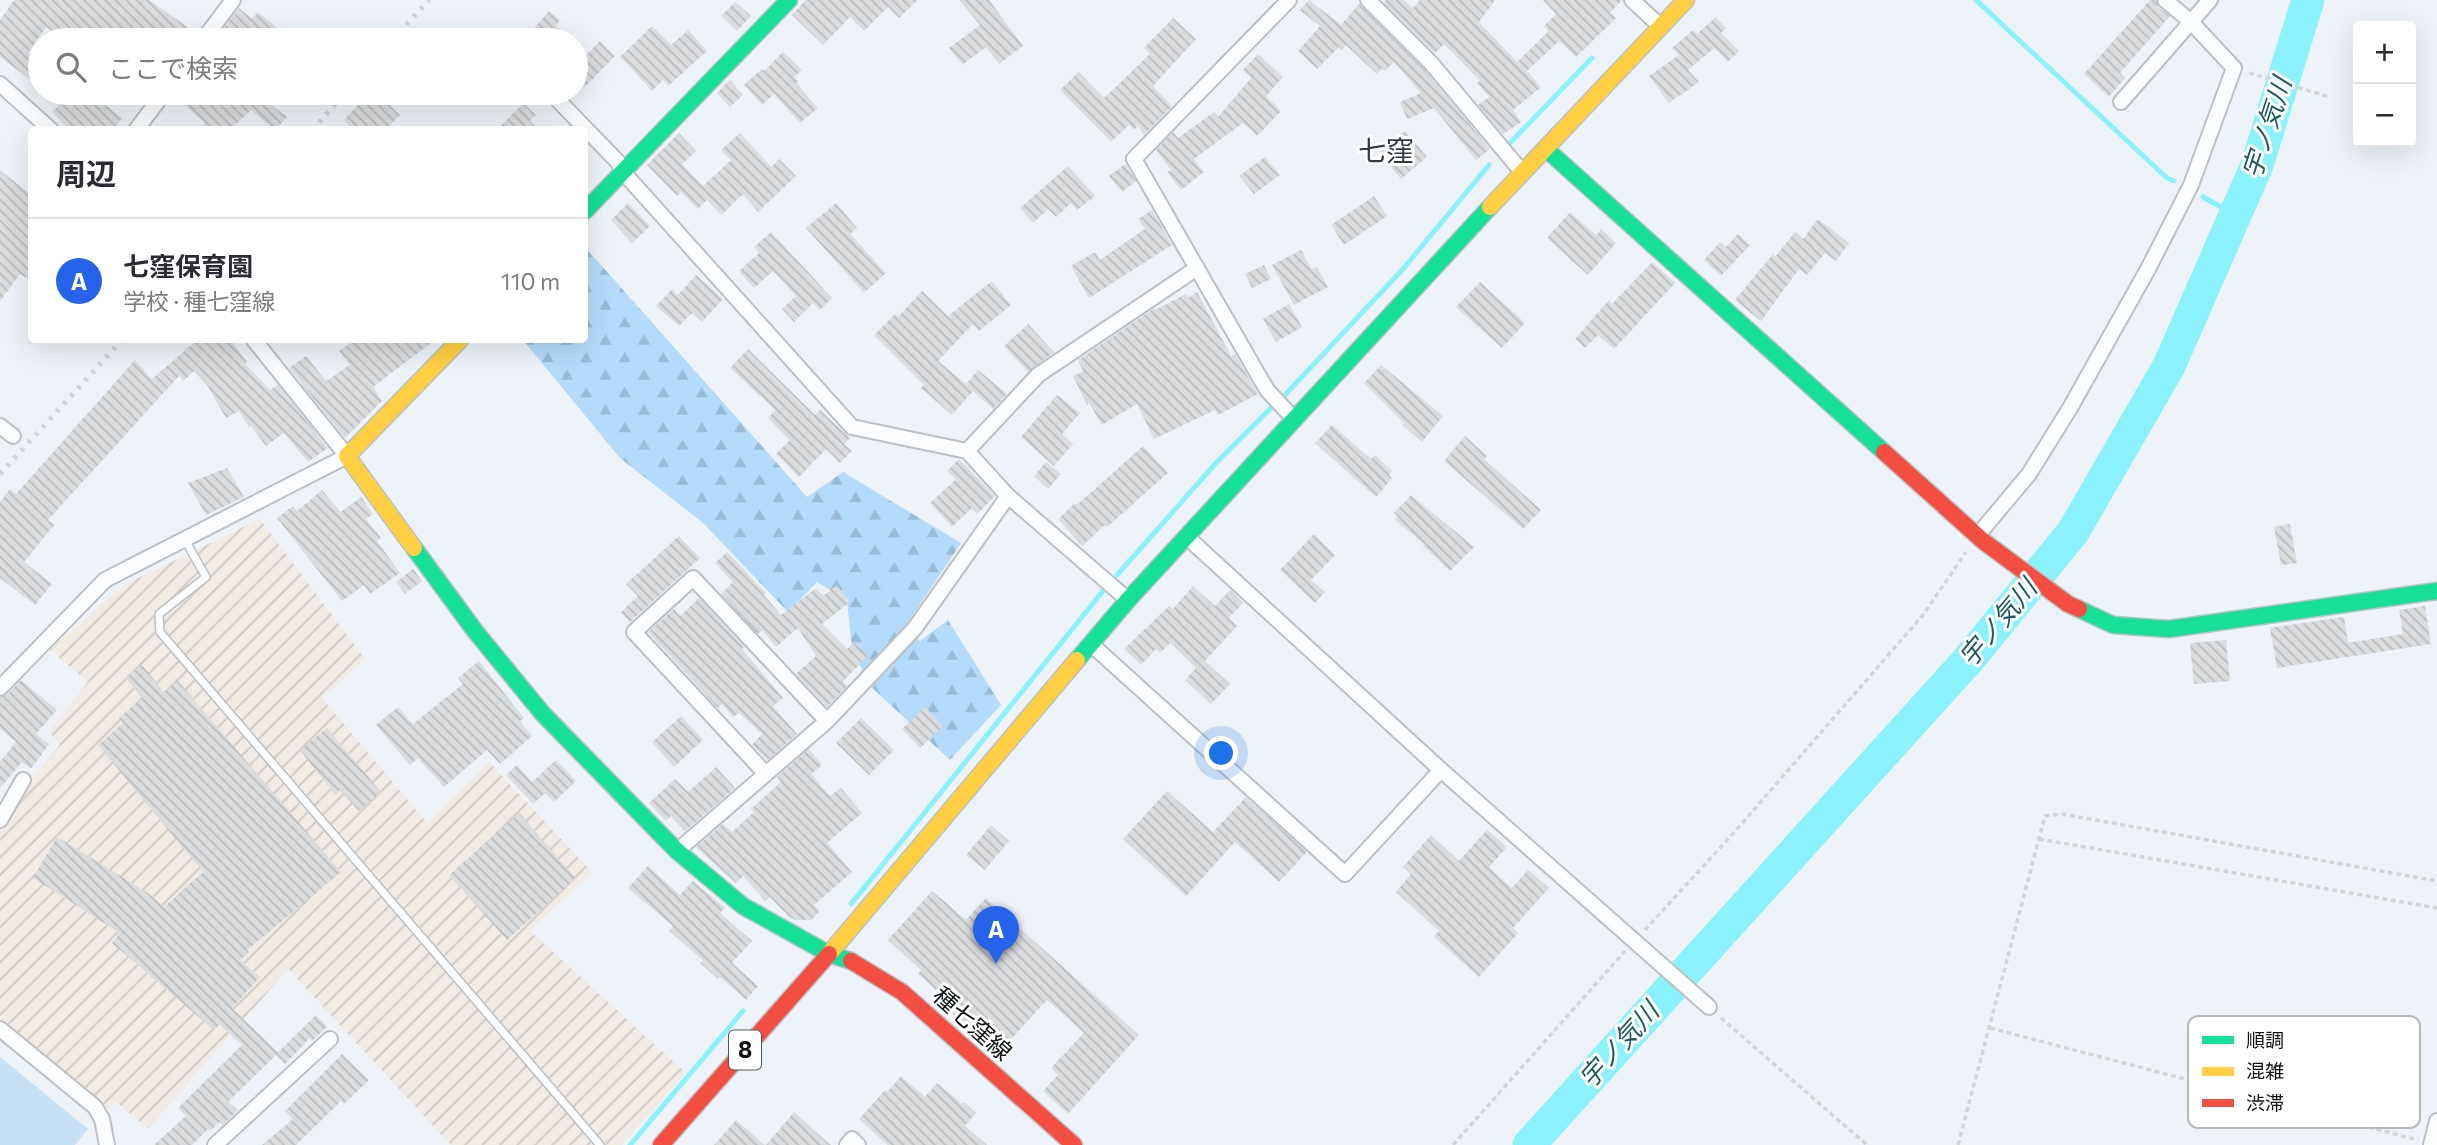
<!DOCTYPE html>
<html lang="ja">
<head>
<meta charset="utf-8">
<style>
  body { margin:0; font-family:Commissioner,"Noto Sans JP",sans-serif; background:#f2f2f3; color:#2b2b33 }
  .controls { position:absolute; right:21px; top:21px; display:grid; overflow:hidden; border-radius:7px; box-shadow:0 7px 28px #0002 }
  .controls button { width:63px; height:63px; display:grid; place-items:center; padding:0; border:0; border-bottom:2px solid #e1e1e2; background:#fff; color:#2b2b33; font:35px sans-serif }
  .you { position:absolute; left:1222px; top:754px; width:24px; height:24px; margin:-18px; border:5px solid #fff; border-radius:50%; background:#1a73e8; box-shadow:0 0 0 10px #1a73e833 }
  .badge { display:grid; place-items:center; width:46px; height:46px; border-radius:50%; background:#2563eb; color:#fff; font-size:23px; font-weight:700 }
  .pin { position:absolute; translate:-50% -58px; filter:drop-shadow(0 2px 4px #0008) }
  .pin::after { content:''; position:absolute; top:37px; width:24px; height:21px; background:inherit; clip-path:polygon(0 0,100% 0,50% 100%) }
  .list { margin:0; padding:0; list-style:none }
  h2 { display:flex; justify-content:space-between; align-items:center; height:91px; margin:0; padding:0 28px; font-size:30px }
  h2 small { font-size:23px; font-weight:400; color:#7c7c81 }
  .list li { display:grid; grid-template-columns:46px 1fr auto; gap:21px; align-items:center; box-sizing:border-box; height:126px; padding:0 28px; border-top:2px solid #e1e1e2 }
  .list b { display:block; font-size:26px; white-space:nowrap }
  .list p { margin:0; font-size:23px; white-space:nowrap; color:#7c7c81 }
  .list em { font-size:23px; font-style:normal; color:#7c7c81 }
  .icon { flex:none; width:38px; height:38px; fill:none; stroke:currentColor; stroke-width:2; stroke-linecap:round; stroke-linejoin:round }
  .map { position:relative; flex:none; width:2437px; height:1145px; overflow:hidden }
  .search { position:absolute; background:#fff; box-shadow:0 7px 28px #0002; left:28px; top:28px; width:560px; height:77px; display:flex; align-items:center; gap:18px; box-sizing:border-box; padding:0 24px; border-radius:38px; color:#7c7c81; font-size:26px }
  .panel { position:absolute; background:#fff; box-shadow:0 7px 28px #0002; left:28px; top:126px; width:560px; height:217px; border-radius:7px }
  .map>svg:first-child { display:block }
  .industrial { fill:url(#industrial-furrows) }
  .forest { fill:url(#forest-firs) }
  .pitch { fill:#c7e2f7 }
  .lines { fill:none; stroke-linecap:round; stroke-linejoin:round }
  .stream { stroke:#8bf2fb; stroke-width:5 }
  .river { stroke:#8bf2fb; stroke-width:33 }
  .building { fill:url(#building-back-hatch) }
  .lane-casing { stroke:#bcc0c4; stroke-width:10 }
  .street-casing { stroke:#bcc0c4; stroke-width:18 }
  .fast-casing { stroke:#bcc0c4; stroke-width:19 }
  .slow-casing { stroke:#bcc0c4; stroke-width:19 }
  .jam-casing { stroke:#bcc0c4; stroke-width:19 }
  .path { stroke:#d4d4d6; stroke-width:3.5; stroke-dasharray:5 3.5; stroke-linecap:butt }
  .lane { stroke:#fcfdfe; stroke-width:7 }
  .street { stroke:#fcfdfe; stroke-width:14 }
  .fast { stroke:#16e098; stroke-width:16 }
  .slow { stroke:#ffcf43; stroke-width:16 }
  .jam { stroke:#f24e42; stroke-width:16 }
  .rail { stroke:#d0d2d3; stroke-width:5; stroke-dasharray:3.5 7; stroke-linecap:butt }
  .labels { text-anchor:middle; stroke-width:6; stroke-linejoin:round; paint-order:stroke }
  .shield { fill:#fff; stroke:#56585a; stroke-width:2 }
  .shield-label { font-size:23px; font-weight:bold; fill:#0d1114 }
  .street-label { font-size:24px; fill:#0d1114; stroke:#fff }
  .water-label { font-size:26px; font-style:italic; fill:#1c595d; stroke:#fff }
  .quarter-label { font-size:28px; fill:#323a41; stroke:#fff }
  .key { fill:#fff; stroke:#b6b8b8; stroke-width:2 }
  .key-label { font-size:19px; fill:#0d1114 }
</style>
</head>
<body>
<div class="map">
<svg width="2437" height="1145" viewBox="0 0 2437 1145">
  <defs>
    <pattern id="industrial-furrows" width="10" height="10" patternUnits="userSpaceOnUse" patternTransform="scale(1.75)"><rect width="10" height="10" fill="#f2ebe4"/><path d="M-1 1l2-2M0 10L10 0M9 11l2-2" fill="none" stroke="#cec8c3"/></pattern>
    <pattern id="forest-firs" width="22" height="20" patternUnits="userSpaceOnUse" patternTransform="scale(1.75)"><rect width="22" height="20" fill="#b5dbfa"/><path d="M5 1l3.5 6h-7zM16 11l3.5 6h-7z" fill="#9abbd5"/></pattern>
    <pattern id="building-back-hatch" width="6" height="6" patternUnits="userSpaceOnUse" patternTransform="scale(1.75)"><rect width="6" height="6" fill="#dadcde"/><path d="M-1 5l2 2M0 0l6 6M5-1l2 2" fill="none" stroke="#babcbe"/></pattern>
  </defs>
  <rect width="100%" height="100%" fill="#edf3f8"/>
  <!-- industrial -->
  <path class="industrial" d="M260 519 365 659 322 698 427 823 489 762 592 872 530 931 686 1073 621 1145H451L288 969 148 1129 115 1101 109 1109 0 1020V827L33 777 60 745 49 731 88 682 50 650 122 586Z"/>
  <!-- forest -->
  <path class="forest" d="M585 247 807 497 843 472 961 543 905 627 920 641 948 620 1001 705 950 760 869 685 852 647 847 601 817 582 788 612 703 523 620 458 523 340H584Z"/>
  <!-- pitch -->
  <path class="pitch" d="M0 1057 88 1129 75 1145H0Z"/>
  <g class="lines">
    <!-- stream -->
    <path class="stream" d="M1976 0 2167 178 2174 181
      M1510 143 1592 58
      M2203 197 2235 215
      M1283 397 1403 269 1489 165
      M1117 575 1216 463 1273 406
      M851 904 1103 591
      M630 1145 743 1011"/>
    <!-- river -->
    <path class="river" d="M1529 1145 1969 659 2073 532 2169 366 2257 165 2308 0"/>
  </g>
  <!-- building -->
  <path class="building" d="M14 0H149L196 33 194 40H65L46 27 28 53 40 62V87L0 57V20Z
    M806 0H918L899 18 888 7 864 31 850 17 823 45 792 15Z
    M959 0H989L1023 46 999 64 986 47 962 65 949 48 980 25Z
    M1309 0 1341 25 1359 4 1424 69 1490 149 1476 160 1434 108 1407 119 1400 102 1421 93 1394 62 1385 71 1382 68 1377 74 1346 45 1342 50 1339 47 1317 69 1298 51 1320 26 1300 10Z
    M1386 0H1403L1413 8 1420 0H1495L1479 22 1517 62 1549 31 1544 26 1556 14 1543 0H1622L1610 13 1616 18 1576 57 1559 41 1527 71 1541 87 1513 110 1521 122 1503 134 1478 105 1489 97 1477 83 1480 81 1444 44 1435 53 1384 3Z
    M2150 0H2156L2158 7 2170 16 2120 73 2125 78 2109 97 2084 74Z
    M735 2 751 16 737 31 721 16Z
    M239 8 252 19 258 12 292 40H251L241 32 235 40H215Z
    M549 11 560 20 556 26 573 40H524Z
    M1716 17 1726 28 1721 33 1739 51 1728 62 1714 48 1688 70 1699 82 1669 103 1649 76 1679 55 1672 48 1693 30 1697 34Z
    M1173 18 1196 39 1153 86 1172 106 1144 135 1138 126 1134 130 1129 125 1111 142 1060 90 1079 72 1104 98 1150 54 1144 48Z
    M652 26 671 45 688 30 707 51 668 86 663 80 652 91 620 57Z
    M600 41 615 56 584 88V57Z
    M783 52 802 70 794 77 798 81 796 83 818 108 800 123 774 94 762 105 744 85 762 69 764 71Z
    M1258 54 1283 77 1266 96 1281 111 1257 136 1243 123 1194 159 1204 172 1181 190 1167 172 1171 170 1156 150 1173 132 1178 138 1214 112 1218 117 1251 78 1243 70Z
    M730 80 743 95 730 107 717 93Z
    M48 93H90L122 118 113 130H70L52 112 61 103Z
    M175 93H256L287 117 275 130 251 110 230 130H198L205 123 183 104 185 102Z
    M369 93H377L400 115 385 130H353L344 120Z
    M523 103 536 115 530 121 539 130H497Z
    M1405 131 1427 157 1401 179 1379 153Z
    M679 133 696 151 682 164 703 186 731 160 721 150 740 133 771 167 779 159 796 176 758 212 743 194 721 215 707 200 698 209 681 192 677 196 647 165Z
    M1265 157 1280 175 1254 194 1239 176Z
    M1125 164 1136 181 1122 192 1109 176Z
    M1068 166 1095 196 1077 210 1071 203 1056 217 1048 209 1033 223 1020 208Z
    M0 170 32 196V281L20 274 0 301Z
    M1374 196 1387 216 1344 245 1331 225Z
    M628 203 650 226 632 243 611 220Z
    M836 203 857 228 850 234 886 273 864 293 806 228Z
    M1152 210 1172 245 1089 298 1071 266 1095 252 1100 260 1145 229 1138 219Z
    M1570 212 1596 235 1601 229 1616 243 1588 275 1547 238Z
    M1818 219 1849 243 1836 261 1825 253 1807 275 1799 269 1761 321 1735 300 1773 254 1775 257 1795 232 1803 239Z
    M771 232 832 298 820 310 813 303 794 322 782 309 796 296 773 271 754 288 739 271 759 253 754 247Z
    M1738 234 1750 245 1721 276 1704 260 1720 242 1726 247Z
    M1301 250 1312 269 1317 267 1328 287 1294 305 1272 265Z
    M1652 262 1675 283 1614 349 1598 335 1585 348 1575 339 1609 300 1612 304Z
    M1264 265 1271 279 1252 288 1245 274Z
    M696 275 723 299 702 322 692 313 679 326 656 306 672 289 678 295Z
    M992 281 1011 305 979 331 973 324 938 361 966 384 978 370 1007 394 993 409 973 391 952 415 921 388 924 385 874 335 895 314 898 317 922 291 948 316Z
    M1480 282 1525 323 1502 348 1456 307Z
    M1197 292 1231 356 1235 354 1258 394 1218 415 1215 410 1154 439 1137 404 1102 425 1089 403 1087 405 1073 376 1083 371 1078 360 1155 308V310L1186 294 1188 298Z
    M1289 304 1302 327 1276 342 1263 319Z
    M1028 324 1054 352 1028 372 1004 346Z
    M197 340H231L247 362 245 364 270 390 278 385 328 448 308 462 284 433 266 446 251 426 249 427 239 411 226 418 207 385 194 371 183 381 179 376 48 520 54 525 24 562 52 584 35 605 0 578V502L10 489 16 494 135 360 152 379Z
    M355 340H435L373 387 382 401 345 438 289 368 306 356 326 381 350 365 339 351Z
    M748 349 815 415 820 410 850 438 844 444 852 451 840 463 826 449 799 477 776 454 790 440 768 418 775 410 730 368Z
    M1381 365 1443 416 1422 442 1402 425 1404 423 1364 383Z
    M1057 395 1080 413 1062 434 1073 444 1054 466 1021 437Z
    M1332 425 1371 459 1375 455 1392 471 1389 475 1392 478 1376 497 1315 443Z
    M1465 436 1487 456 1484 459 1541 510 1523 529 1444 461Z
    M1143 446 1168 473 1107 527 1105 525 1082 546 1058 519 1074 504H1078Z
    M959 459 995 496 977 514 972 508 952 527 930 503 956 479 947 471Z
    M1046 462 1061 474 1048 489 1034 476Z
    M227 468 244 497 206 515 188 483Z
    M322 490 341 512 361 497 373 514 366 519 381 538 377 541 400 573 370 594 364 585 342 601 277 518 293 506 297 511Z
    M1411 495 1474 547 1450 571 1423 546 1424 544 1395 520 1398 517 1394 513Z
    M2290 524 2297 563 2281 565 2274 527Z
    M1314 534 1335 555 1311 580 1325 592 1315 603 1280 570Z
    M679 536 700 558 630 622 621 612 638 596 626 584Z
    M727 552 766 593 764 595 781 615 816 588 823 596 837 585 850 602 822 624 847 649 854 642 868 656 843 681 847 686 827 707 796 674 816 656 798 628 776 647 762 630 758 634 721 594 733 582 715 563Z
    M413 569 422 581 405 594 396 582Z
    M1193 586 1215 606 1230 590 1243 603 1229 618 1237 626 1205 661 1230 684 1211 704 1185 680 1196 668 1170 643 1160 653 1156 649 1141 665 1124 649 1169 606 1173 609Z
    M699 598 744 647 742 649 783 698 773 706 797 734 768 760 752 745 762 734 739 713 733 717 722 704 718 708 648 632 674 609 680 616Z
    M2425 606 2431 644 2277 668 2270 628 2344 617 2348 643 2403 634 2399 610Z
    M2226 640 2230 681 2194 684 2190 643Z
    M479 661 524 718 520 721 532 736 500 764 487 750 444 787 418 758 410 765 376 725 398 707 413 724 463 684 458 678Z
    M142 665 164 692 178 681 341 872 247 950 249 952 240 960 260 977 232 1008 278 1052 316 1015 327 1027 312 1041 310 1038 285 1064 276 1055 228 1102 238 1110 223 1125 220 1122 210 1131 208 1129 192 1145H154L186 1116 178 1108 242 1045 219 1024 214 1030 112 943 120 933 33 878 57 837 148 893 164 907 203 872 98 745 123 723 119 718 142 698 126 678Z
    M21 680 57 710 36 734 49 744 31 769 22 762 0 788V762L16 742 0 729V697L7 695Z
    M925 707 943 726 920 748 902 729Z
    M681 716 703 740 674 767 652 742Z
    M861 718 894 750 869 775 836 743Z
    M327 728 381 792 359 811 340 790 335 795 300 750Z
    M809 749 822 765 811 774 830 796 841 788 862 813 827 843 852 872 814 905 820 911 811 920H795L788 916 770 897 765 901 743 876 736 883 696 847 723 824 732 832 754 812 751 809 781 782 777 777Z
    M556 760 576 781 554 802 545 793 533 804 506 775 517 765 532 782Z
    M716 767 735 788 685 831 671 816 666 821 649 803 675 779 688 792Z
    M1167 791 1213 832 1246 797 1307 852 1279 882 1235 842 1186 896 1123 839Z
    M519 813 576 878 507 940 449 875Z
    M991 825 1009 841 985 870 966 855Z
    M1487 830 1507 847 1489 867 1512 888 1528 870 1549 888 1513 928 1518 933 1479 977 1434 937 1439 931 1396 892 1411 874 1403 867 1431 835 1459 861Z
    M648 866 680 895 693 881 725 908 720 913 752 941 732 963 758 986 746 1000 720 977 718 979 700 963 703 960 669 931 673 926 628 888Z
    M932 891 966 920 986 898 1139 1035 1068 1114 1043 1091 1058 1075 1051 1068 1084 1033 1047 1000 1003 1048 984 1031 978 1037 952 1014 957 1009 918 974 921 970 888 940Z
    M342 1054 369 1080 344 1104 341 1101 296 1145H262L293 1119 285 1111Z
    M901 1076 925 1097 937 1083 962 1104 964 1102 976 1113 965 1126 987 1145H888L859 1119 885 1090 887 1092Z
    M794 1112 817 1133 831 1145H766Z
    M736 1120 765 1145H714Z"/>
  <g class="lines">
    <defs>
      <path id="lane" d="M185 540 206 577 159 614 160 632 600 1145"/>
      <path id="street" d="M1289 0 1134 159 1267 390 1295 420
        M1368 0 1431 63 1522 172
        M1632 0 1661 27
        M203 40 233 0
        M0 84 51 130
        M551 93 618 162 623 172 852 427 967 451 1008 496 1128 600
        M2121 102 2210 0
        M136 130 164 93
        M0 426 13 436
        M967 451 1038 375 1197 268
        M1977 536 2029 474 2070 408 2148 269 2191 185 2234 68 2191 22 2165 0
        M1187 537 1441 770 1709 1007
        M1091 644 1345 874 1441 770
        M0 688 105 580 347 456 254 340
        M766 774 634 632 693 578 827 721
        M0 820 23 780
        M677 851 827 721 915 628 1008 496
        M0 1029 95 1107 102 1119 107 1145
        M215 1145 330 1039
        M847 1145 852 1139 858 1145
        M2431 1145 2437 1121"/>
      <path id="fast" d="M1546 149 1884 452
        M584 212 789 0
        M414 548 475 631 543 714 677 851 743 906 829 954 851 961
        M2079 609 2113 625 2169 629 2437 591
        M1077 660 1128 600 1490 207"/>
      <path id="slow" d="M1490 207 1686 0
        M414 548 347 456 460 340
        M829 954 1077 660"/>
      <path id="jam" d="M1884 452 1983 541 2068 604 2079 609
        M851 961 902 992 1074 1145
        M661 1145 829 954"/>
    </defs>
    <!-- lane casing -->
    <use href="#lane" class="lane-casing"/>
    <!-- street casing -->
    <use href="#street" class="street-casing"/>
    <!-- fast casing -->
    <use href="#fast" class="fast-casing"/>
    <!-- slow casing -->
    <use href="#slow" class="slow-casing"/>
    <!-- jam casing -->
    <use href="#jam" class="jam-casing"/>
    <!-- path -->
    <path class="path" d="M2249 73 2330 97
      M2039 839 2437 908
      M1645 930 1738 828 1923 615 1966 552
      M1721 1018 1867 1145
      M1990 1028 2418 1140
      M1453 1145 1625 951
      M1958 1145 2045 816 2062 814 2437 881"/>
    <!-- lane -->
    <use href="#lane" class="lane"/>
    <!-- street -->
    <use href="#street" class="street"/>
    <!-- fast -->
    <use href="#fast" class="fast"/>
    <!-- slow -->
    <use href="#slow" class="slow"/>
    <!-- jam -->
    <use href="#jam" class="jam"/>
    <!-- rail -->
    <path class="rail" d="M392 40 429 0
      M312 130 345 93
      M0 474 122 340"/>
  </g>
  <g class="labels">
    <!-- shield labels -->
    <rect class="shield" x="729" y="1030.5" width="32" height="39" rx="5"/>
    <g class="shield-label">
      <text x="745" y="1058">8</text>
    </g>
    <!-- street labels -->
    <g class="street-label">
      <text transform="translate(972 1024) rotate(42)" y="8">種七窪線</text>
    </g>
    <!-- water labels -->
    <g class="water-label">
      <text transform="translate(2267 128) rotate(-72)" y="9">宇ノ気川</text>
      <text transform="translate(1998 623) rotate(-50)" y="9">宇ノ気川</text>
      <text transform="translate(1619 1045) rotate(-48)" y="9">宇ノ気川</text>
    </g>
    <!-- quarter labels -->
    <g class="quarter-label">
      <text x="1386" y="161">七窪</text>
    </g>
  </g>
  <!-- legend -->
  <rect x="2188" y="1016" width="232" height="112" rx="10" class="key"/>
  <rect x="2202" y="1036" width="32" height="8" fill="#16e098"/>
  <rect x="2202" y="1067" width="32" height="9" fill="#ffcf43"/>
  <rect x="2202" y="1099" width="32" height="8" fill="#f24e42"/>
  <g class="key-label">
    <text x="2246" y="1047">順調</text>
    <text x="2246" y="1078">混雑</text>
    <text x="2246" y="1110">渋滞</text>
  </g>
</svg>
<div class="controls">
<button>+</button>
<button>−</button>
</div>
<div class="you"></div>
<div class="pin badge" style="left:996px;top:964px">A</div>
<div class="search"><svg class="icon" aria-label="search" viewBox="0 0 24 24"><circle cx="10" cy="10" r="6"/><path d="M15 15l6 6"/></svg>ここで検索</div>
<section class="panel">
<h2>周辺<small></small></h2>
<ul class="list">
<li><span class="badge">A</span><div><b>七窪保育園</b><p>学校 · 種七窪線</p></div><em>110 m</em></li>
</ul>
</section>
</div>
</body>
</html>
